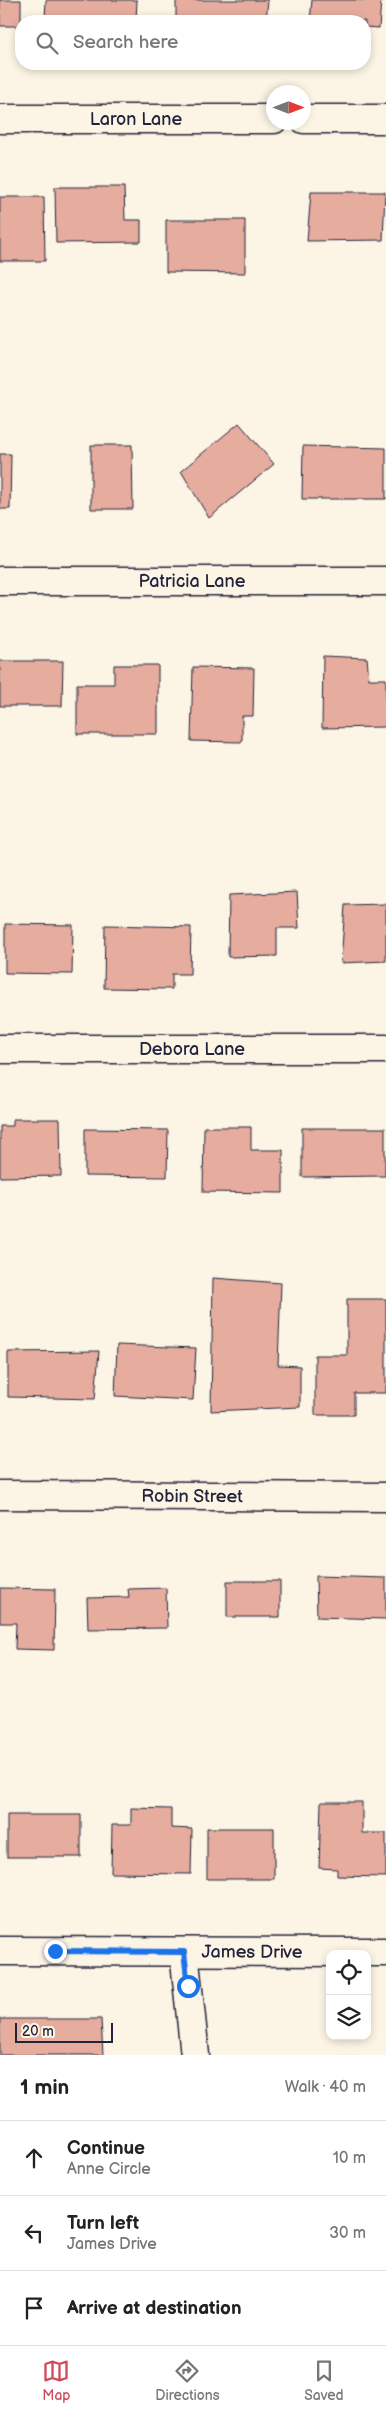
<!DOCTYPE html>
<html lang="en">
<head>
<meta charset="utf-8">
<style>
  body { margin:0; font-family:"Balsamiq Sans",sans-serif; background:#f2f2f2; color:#222 }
  .controls { position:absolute; right:15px; bottom:15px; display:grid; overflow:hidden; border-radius:10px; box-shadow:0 2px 8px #0003 }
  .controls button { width:45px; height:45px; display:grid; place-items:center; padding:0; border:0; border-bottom:1px solid #e0e0e0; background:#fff; color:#222; font:25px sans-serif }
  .compass { position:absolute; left:266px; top:85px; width:45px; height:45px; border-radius:50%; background:#fff; box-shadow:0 2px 8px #0003; rotate:90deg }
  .scale { position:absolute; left:15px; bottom:12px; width:98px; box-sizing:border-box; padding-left:5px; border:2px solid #22223b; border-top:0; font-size:14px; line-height:18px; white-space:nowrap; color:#22223b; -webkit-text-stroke:4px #fcf5e5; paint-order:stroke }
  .stop { position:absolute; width:15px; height:15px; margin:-11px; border:4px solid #1a73e8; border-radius:50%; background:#fff }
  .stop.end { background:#1a73e8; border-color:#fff; box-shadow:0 1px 5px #0008 }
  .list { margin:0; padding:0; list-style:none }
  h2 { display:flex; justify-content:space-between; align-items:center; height:65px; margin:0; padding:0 20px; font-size:21px }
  h2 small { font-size:16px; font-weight:400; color:#767676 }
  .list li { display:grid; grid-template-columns:32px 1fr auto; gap:15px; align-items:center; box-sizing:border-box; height:75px; padding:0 20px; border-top:1px solid #e0e0e0 }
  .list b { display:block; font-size:19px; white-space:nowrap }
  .list p { margin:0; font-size:16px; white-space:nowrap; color:#767676 }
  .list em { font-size:16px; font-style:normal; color:#767676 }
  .icon { flex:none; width:28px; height:28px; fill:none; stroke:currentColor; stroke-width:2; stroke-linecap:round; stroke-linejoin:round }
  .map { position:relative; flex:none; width:386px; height:2055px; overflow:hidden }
  .search { position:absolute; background:#fff; box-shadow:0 2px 8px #0003; left:15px; right:15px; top:15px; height:55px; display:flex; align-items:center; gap:12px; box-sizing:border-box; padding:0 18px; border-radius:20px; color:#767676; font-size:19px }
  .sheet { height:290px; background:#fff }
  nav { display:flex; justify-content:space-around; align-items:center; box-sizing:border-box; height:70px; border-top:1px solid #e0e0e0; background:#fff; font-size:14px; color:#767676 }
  nav a { display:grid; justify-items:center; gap:2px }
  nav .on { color:#d1495b }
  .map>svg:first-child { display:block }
  .building { fill:#e6ad9f; stroke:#22223b }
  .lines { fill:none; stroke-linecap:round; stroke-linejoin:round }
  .minor-casing { stroke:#22223b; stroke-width:31 }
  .minor { stroke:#fcf5e5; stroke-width:28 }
  .route { stroke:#1a73e8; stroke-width:6 }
  .labels { text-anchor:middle; stroke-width:4.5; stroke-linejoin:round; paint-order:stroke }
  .street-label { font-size:18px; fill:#22223b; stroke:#fcf5e5 }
</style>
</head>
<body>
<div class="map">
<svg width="386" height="2055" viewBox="0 0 386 2055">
  <rect width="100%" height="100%" fill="#fcf5e5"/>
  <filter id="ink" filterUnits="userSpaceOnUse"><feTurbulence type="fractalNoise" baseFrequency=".02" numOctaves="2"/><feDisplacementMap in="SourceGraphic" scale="10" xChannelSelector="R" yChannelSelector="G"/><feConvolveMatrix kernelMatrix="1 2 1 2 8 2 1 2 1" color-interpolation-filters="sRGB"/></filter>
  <g filter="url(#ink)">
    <!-- building -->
    <path class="building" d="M0 0H21V26H0Z
      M46 0H137L136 21H82V19L45 18Z
      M176 0H268L266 21 176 19Z
      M312 0H381L379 28 365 27V21H310Z
      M55 187H124L125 220H141V242L56 243Z
      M311 192H385L383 240 307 241Z
      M0 197H44L45 261H0Z
      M166 220H245V273L166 272Z
      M239 423 274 464 209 518 181 471Z
      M91 445H132L133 509H91Z
      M303 446 386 448V499H302Z
      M0 454H11L10 509H0Z
      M323 656 367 658 369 679H386V727L322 728Z
      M0 661H63L62 706H0Z
      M114 665H158V734H77V684H114Z
      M193 667 254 668 253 716H242V742L191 741Z
      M297 892 299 928H277V956L228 957 229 895Z
      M386 904V961L341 963 345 905Z
      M5 924 73 925 72 974 5 973Z
      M105 925 191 927 190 974H172V989L104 988Z
      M13 1119H60L61 1176 0 1177V1126H13Z
      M204 1127H251V1150H283V1193L203 1192Z
      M302 1128H385V1176L302 1177Z
      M85 1129 168 1130 167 1177 85 1176Z
      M213 1278 281 1283 278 1365 300 1366V1407L211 1411Z
      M347 1299H386V1393H354V1415H315V1355H347Z
      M117 1345 196 1348 193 1400 115 1396Z
      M99 1351 95 1399 8 1397V1352Z
      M316 1576 386 1578V1619L317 1617Z
      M227 1581H280V1617H227Z
      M0 1588 55 1589 54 1650 15 1649 16 1623H0Z
      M166 1588 167 1628 88 1629 87 1598 129 1597 128 1589Z
      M321 1802H362V1833H386V1877L337 1876V1869L319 1868Z
      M131 1808 171 1809V1828L192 1829 191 1874 111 1873 112 1825H131Z
      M7 1815H81V1857H7Z
      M207 1828H274V1879H207Z
      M0 2019H101L103 2055H0Z"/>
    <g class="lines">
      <defs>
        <g id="minor">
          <path id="s1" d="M0 119H274"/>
          <path d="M304 119H386"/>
          <path id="s2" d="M0 581H386"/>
          <path id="s3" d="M0 1049H386"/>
          <path id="s4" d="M0 1495 386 1497"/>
          <path id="s5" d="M0 1951 386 1952"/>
          <path d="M184 1952 195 2055"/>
        </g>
      </defs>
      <!-- minor casing -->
      <use href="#minor" class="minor-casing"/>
      <!-- minor -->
      <use href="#minor" class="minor"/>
    </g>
  </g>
  <g class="lines" filter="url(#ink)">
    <!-- route -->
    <path class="route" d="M55 1951 184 1952 188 1986"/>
  </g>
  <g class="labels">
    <!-- street labels -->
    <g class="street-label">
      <text dy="6" stroke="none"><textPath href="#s1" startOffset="136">Laron Lane</textPath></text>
      <text dy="6" stroke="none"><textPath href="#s2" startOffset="192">Patricia Lane</textPath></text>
      <text dy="6" stroke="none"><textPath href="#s3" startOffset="192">Debora Lane</textPath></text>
      <text dy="6" stroke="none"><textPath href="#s4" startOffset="192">Robin Street</textPath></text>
      <text dy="6" stroke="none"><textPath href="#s5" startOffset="252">James Drive</textPath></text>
    </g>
  </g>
</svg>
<div class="controls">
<button><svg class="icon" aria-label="locate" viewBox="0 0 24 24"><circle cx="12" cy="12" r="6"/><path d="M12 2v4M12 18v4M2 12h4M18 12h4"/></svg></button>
<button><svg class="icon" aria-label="layers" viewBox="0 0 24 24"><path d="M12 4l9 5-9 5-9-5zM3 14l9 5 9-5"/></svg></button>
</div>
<svg class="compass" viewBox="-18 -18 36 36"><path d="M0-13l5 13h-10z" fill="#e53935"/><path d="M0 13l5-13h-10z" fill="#767676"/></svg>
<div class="scale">20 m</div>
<div class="stop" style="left:188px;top:1986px"></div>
<div class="stop end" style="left:55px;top:1951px"></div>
<div class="search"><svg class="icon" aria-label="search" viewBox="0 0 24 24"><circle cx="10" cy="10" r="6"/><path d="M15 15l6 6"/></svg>Search here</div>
</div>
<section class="sheet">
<h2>1 min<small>Walk · 40 m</small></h2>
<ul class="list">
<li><svg class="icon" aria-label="ahead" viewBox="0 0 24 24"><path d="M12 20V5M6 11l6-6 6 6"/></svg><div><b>Continue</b><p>Anne Circle</p></div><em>10 m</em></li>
<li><svg class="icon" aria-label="left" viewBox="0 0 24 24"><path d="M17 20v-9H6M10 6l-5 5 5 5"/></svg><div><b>Turn left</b><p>James Drive</p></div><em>30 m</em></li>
<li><svg class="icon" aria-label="arrive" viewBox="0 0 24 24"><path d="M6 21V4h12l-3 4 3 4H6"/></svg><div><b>Arrive at destination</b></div></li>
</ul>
</section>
<nav>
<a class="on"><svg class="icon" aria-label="map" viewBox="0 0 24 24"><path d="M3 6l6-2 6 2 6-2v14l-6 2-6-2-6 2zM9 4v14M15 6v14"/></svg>Map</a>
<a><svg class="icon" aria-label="directions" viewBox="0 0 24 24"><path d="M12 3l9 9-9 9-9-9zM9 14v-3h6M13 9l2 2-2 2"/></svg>Directions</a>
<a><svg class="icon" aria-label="saved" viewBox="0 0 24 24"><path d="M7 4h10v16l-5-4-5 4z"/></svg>Saved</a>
</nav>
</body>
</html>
